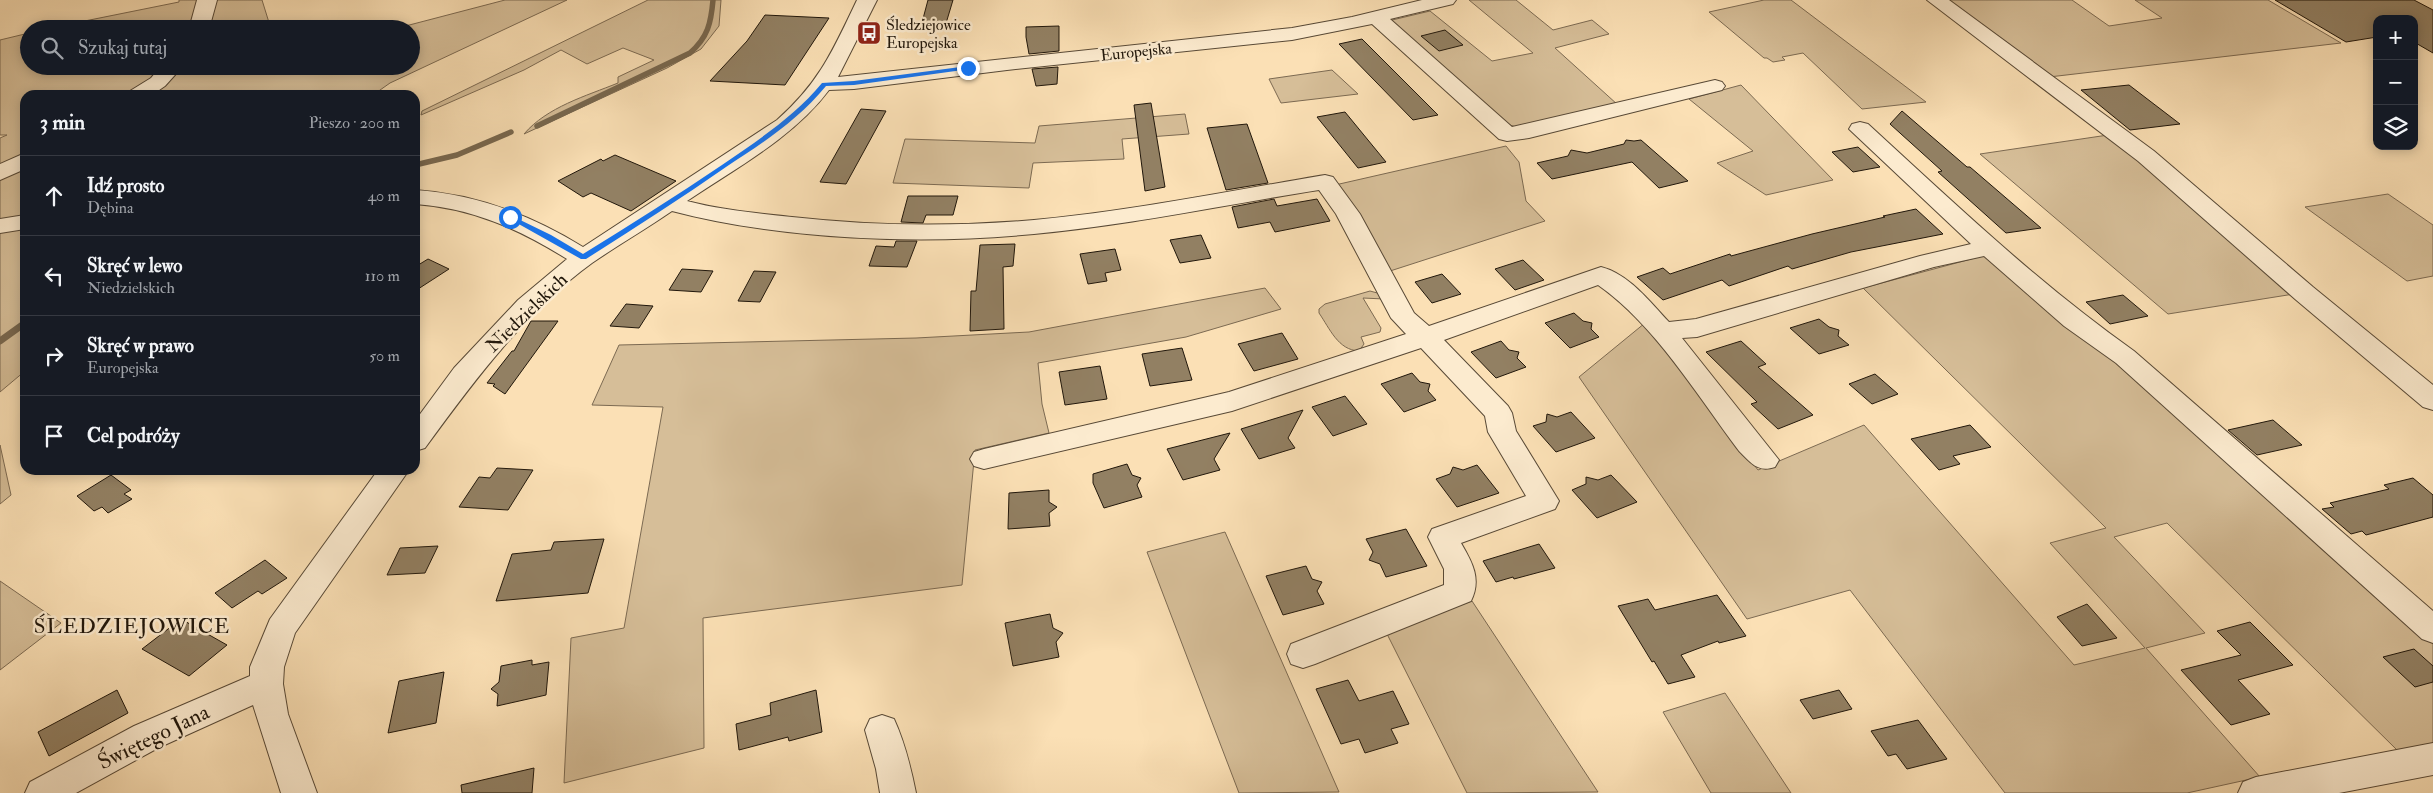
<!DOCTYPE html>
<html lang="pl">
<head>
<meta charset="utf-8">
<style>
  body { margin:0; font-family:"IM FELL Double Pica",serif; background:#242831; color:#f1f3f6 }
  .controls { position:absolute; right:15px; top:15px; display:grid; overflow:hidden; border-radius:10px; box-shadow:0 2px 12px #0003 }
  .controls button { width:45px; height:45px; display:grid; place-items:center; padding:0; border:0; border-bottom:1px solid #363941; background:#171b24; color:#f1f3f6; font:25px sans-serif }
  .stop { position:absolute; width:15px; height:15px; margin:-11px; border:4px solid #1a73e8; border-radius:50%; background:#fff }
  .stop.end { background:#1a73e8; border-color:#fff; box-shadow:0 1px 5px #0008 }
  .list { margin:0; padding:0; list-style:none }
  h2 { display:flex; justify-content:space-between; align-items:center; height:65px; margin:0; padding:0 20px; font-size:21px }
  h2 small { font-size:16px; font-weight:400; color:#9ea1a6 }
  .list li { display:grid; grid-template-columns:32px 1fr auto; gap:15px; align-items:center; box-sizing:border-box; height:80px; padding:0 20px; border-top:1px solid #363941 }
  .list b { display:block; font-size:19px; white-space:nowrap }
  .list p { margin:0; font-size:16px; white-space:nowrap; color:#9ea1a6 }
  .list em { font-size:16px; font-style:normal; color:#9ea1a6 }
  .icon { flex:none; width:28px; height:28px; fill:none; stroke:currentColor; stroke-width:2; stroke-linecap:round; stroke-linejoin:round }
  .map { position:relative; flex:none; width:2433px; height:793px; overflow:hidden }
  .search { position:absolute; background:#171b24; box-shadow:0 2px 12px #0003; left:20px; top:20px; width:400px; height:55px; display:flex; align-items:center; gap:12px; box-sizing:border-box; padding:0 18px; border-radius:28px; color:#9ea1a6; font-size:19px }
  .panel { position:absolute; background:#171b24; box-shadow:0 2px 12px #0003; left:20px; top:90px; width:400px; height:385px; border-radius:15px }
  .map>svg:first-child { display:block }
  .green { fill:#d6be98; stroke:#7c6a52 }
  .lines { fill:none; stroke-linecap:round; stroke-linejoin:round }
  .stream-far1 { stroke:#77674e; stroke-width:5.5 }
  .stream { stroke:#77674e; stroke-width:7 }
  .building { fill:#928063; stroke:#21170b }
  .minor-casing { stroke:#584936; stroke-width:2 }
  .minor { fill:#fcebcf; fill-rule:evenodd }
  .route { fill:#1a73e8 }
  .labels { text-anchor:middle; stroke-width:5; stroke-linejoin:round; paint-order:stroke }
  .far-poi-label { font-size:16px; fill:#21170b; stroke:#fcebcf; text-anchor:start }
  .far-street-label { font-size:16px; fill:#21170b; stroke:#fcebcf }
  .street-label { font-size:19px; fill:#21170b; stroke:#fcebcf }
  .quarter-label { font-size:21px; letter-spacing:1px; fill:#21170b; stroke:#fcebcf }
  .near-street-label { font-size:22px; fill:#21170b; stroke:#fcebcf }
</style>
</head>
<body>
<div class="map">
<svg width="2433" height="793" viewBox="0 0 2433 793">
  <rect width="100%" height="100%" fill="#fbe0b5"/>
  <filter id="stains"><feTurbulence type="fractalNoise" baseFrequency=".004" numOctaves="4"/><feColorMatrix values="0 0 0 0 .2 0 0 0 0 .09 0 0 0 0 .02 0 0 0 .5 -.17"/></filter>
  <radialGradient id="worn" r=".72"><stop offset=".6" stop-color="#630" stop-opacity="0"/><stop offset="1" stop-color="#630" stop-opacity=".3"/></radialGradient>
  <!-- green -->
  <path class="green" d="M179 0H262L271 29H45L179 2Z
    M505 0H567L390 83 373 95H25V371L0 392V138L7 135H0V40L29 33V66H411V29H394Z
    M648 0H721L719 26 701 49 667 68 524 134C547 107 586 96 618 83V77L654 60 623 48 587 64 561 50 524 70 421 115 422 111Z
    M1469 0H1516L1553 30 1592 20 1609 34 1555 48 1618 105 1516 127 1507 124 1388 21 1430 11 1492 61 1533 53Z
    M1764 0H1791L1926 102 1862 109 1803 53 1782 57 1785 60 1773 62 1767 58H1764L1709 12Z
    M1943 0H2072L2109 26 2162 18 2135 0H2268L2341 43 2049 77Z
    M1332 70 1358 94 1281 103 1269 79Z
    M1741 85 1833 180 1766 195 1717 163 1753 151 1689 99Z
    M1185 114 1189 134 1122 139 1124 159 1033 163 1029 188 893 183 905 139 1035 143 1039 126Z
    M2108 135 2149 167 2294 294 2168 314 1980 154Z
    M1506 146 1519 162 1526 201 1545 221 1387 272 1335 185Z
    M2388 194 2433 225V276L2407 281 2305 207Z
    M1986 255 2111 353 2433 644V745L2399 752 2167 523 2114 537 2205 633 2146 648 2260 777 2187 793H2005L1850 590 1747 619 1579 377 1645 323 1758 470 1864 425 2074 665 2145 648 2050 543 2106 528 1863 288Z
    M1265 288 1281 309 1186 337 1038 363 1042 404 1049 433 975 450 962 585 703 618 704 748 564 783 571 638 624 628 663 407 592 405 619 345 916 338 1029 332Z
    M1370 291 1381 294 1384 299 1363 298 1381 328 1380 332 1361 337 1364 344 1359 351C1338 350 1330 329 1319 313V309L1325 304Z
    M0 445 11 495 0 504Z
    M1225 532 1339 792 1239 793 1147 552Z
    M0 581 61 623 0 670Z
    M1472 601 1598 792 1467 793 1386 632Z
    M1725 693 1791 793H1711L1663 712Z"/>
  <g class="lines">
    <!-- stream-far1 -->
    <path class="stream-far1" d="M537 126 690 53C708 37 711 23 713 0
      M415 165 457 155 511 132"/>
    <!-- stream -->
    <path class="stream" d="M0 341 25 323"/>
  </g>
  <!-- building -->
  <path class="building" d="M928 0H953L944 30H920Z
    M2275 0H2414L2433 10V53L2414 42V19H2377V37L2346 42Z
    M765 15 829 18 785 85 710 81 747 41Z
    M1059 26V51L1029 54 1026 37V27Z
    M1445 30 1463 45 1439 51 1421 36Z
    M1362 39 1438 115 1413 120 1339 44Z
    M1058 67 1057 84 1036 86 1032 69Z
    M2129 85 2180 124 2130 130 2081 90Z
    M1151 103 1165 187 1145 191 1134 105Z
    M861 109 886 111 846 184 820 182Z
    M1902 111 1967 167H1970L2041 228 2006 233 1938 172 1942 171 1890 124Z
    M1345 112 1377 151 1386 162 1358 168 1317 117Z
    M1247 124 1268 183 1226 190 1207 128Z
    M1626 140 1634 141 1641 140 1688 181 1659 188 1632 162 1552 179 1537 163 1568 156 1571 150 1587 153 1624 144Z
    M1858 147 1880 167 1853 172 1832 152Z
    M615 155 676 181 631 211 591 193 583 197 558 181 601 159 603 161Z
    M908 196H958L953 215H926L923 223 901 222Z
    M1274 199 1277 206 1317 199 1330 221 1275 232 1270 222 1238 228 1232 207Z
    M1916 209 1943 234 1851 252 1792 269 1788 266 1729 286 1722 280 1663 300 1637 277 1663 268 1670 274 1730 254 1731 256 1812 234 1885 217 1883 216Z
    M1201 235 1211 258 1180 263 1170 240Z
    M896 241H917L907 267 869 266 876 246 894 247Z
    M1015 244 1013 266 1003 267 1004 329 970 331 971 291H976L980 245Z
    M1115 249 1121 270 1105 273 1107 281 1088 284 1080 254Z
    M428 259 449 269 415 291V267Z
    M1523 260 1544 280 1515 290 1495 269Z
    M682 269 713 271 701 292 669 290Z
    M754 271 776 272 760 302 738 301Z
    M1442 274 1461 294 1432 303 1415 282Z
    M2123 295 2148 316 2110 324 2086 302Z
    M626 304 653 306 639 328 610 326Z
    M1574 313 1583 321 1592 323 1591 329 1599 337 1570 348 1545 323Z
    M1819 319 1829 327 1839 330 1838 336 1849 345 1819 354 1790 328Z
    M531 321H558L505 394 493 386 495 384 487 383 512 351H514Z
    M1282 333 1298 359 1254 371 1238 344Z
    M1501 341 1509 350 1519 352 1517 358 1526 367 1496 378 1471 352Z
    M1741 341 1766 364 1758 367 1813 415 1778 429 1751 404 1757 402 1706 352Z
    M1182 348 1192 380 1150 386 1142 354Z
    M1100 366 1107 399 1065 405 1059 372Z
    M1412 373 1420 382 1430 384 1428 391 1436 400 1404 412 1381 384Z
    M1875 374 1898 394 1872 404 1849 384Z
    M1345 396 1367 424 1333 436 1312 407Z
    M1303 410 1288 438 1295 448 1259 459 1241 429Z
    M1571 412 1595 438 1556 452 1533 426 1546 422 1547 414 1557 417Z
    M2273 420 2302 445 2257 455 2228 430Z
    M1970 425 1991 447 1953 456 1960 464 1939 470 1911 439Z
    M1230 433 1214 459 1220 470 1183 480 1167 449Z
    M1127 464 1132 475 1141 478 1137 485 1142 497 1104 508 1093 483V474Z
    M1477 465 1499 493 1457 507 1436 479 1450 474 1453 467 1463 470Z
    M497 468 533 470 508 510 459 507 479 477 490 478Z
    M111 475 131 490 124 494 132 499 108 513 102 507 94 511 77 496Z
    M1611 475 1637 502 1597 518 1572 490 1586 484V477L1598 480Z
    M2413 478 2433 495V517L2366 535 2362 531 2351 534 2322 509 2334 507 2330 503 2389 489 2384 485Z
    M1049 490V502L1057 507 1049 513 1050 526 1008 529 1009 493Z
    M1406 529 1427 566 1386 577 1380 564 1369 560 1373 552 1366 539Z
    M604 539 588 593 496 601 512 554 551 550 554 542Z
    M1539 544 1555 568 1514 579 1513 577 1496 582 1483 561Z
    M438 546 425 573 387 575 400 548Z
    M265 560 287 578 262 594 258 591 232 608 215 593Z
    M1306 566 1312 579 1322 582 1317 591 1324 604 1283 615 1266 576Z
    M1717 595 1746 636 1719 643 1718 641 1681 655 1695 677 1668 684 1654 661 1652 662 1618 606 1648 599 1655 610Z
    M2087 604 2117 638 2082 646 2057 617Z
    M1050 614 1053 628 1063 633 1056 642 1059 657 1013 666 1005 623Z
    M181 619 227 645 189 676 142 649Z
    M2250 622 2293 665 2238 680 2270 714 2231 725 2181 670 2241 655 2217 631Z
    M2414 649 2433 666V682L2415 687 2383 657Z
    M532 660V665L549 662 546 695 497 706 498 694 491 689 499 682 501 666Z
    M444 672 436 723 388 733 399 681Z
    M1348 680 1359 701 1393 691 1409 724 1391 729 1398 743 1365 753 1359 739 1341 744 1316 689Z
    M117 690 128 713 49 756 38 732Z
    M816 690 822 732 789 741 788 737 739 750 736 724 771 715 770 703Z
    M1839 690 1852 709 1813 719 1800 700Z
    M1918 720 1947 759 1907 769 1896 754 1888 756 1871 731Z
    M534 768 532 793H462L461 785Z"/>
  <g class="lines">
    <defs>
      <path id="minor" d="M197 0H217L209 29H189Z
        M857 0H877L838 77 1292 28 1352 17 1422 0H1456L1453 4 1390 19 1512 127 1715 80 1722 82 1725 86 1722 90 1529 138 1507 141 1499 139 1372 24 1292 40 1007 70 854 89 829 90C793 138 736 168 687 201 721 210 757 213 792 217 872 226 953 227 1034 220 1131 211 1228 191 1325 175L1333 177 1360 214 1414 313 1429 326 1601 267C1629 274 1650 302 1669 322L1696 319 1920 256 1971 244 1849 129 1852 124 1860 122 1868 124C1954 203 2039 284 2134 351L2433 611V643L2422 639 2116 363 2064 326 1984 256 1934 267 1697 337 1682 338 1779 460 1775 467C1758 473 1751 463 1739 451 1697 395 1655 325 1598 285L1444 340 1508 406 1512 413 1516 431 1559 501 1555 509 1461 543C1472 562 1482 579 1471 601L1315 664 1303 668 1291 664 1287 654 1291 644 1444 585V569L1428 537 1432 529 1526 496 1488 432 1485 416 1421 348 1232 411 984 469 974 466 970 459 974 452 984 449 1229 392 1406 334 1391 318 1336 214 1319 190C1224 205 1130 225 1034 234 922 245 782 240 672 211 646 229 618 245 592 263 526 311 473 382 425 448L415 451V421L454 368 518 300 567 259C519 229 472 208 415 204V190C477 194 531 215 583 247L777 120C820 82 833 50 857 0Z
        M1927 0H1949L2154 151 2313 287 2433 385V410L2423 407 2295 299 2138 161Z
        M161 66H183L165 86 152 95H126L130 91 151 78Z
        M25 153V169L0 180V164Z
        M25 215V229L0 233V219Z
        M378 470H409L295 633 284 667 283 684 288 714 317 793H281L253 705 158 748 76 793H25L30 782 134 726 250 676V667L270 619Z
        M882 715 894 719C905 743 911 768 916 793H880L876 769 865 730 870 719Z
        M2433 743V775L2339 793H2238L2243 782 2256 777Z"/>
    </defs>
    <!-- minor casing -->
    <use href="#minor" class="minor-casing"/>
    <!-- minor -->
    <use href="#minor" class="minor"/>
  </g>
  <!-- route -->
  <path class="route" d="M968 66 970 69 854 85 826 86C798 120 763 143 726 167 680 199 633 229 586 259H581L506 217 512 216 551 235 583 254C630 225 676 196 722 165 758 140 794 117 822 83L854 81Z"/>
  <!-- icons -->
  <defs>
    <symbol id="bus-square" viewBox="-11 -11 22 22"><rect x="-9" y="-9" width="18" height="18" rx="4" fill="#8f2418" stroke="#fcebcf"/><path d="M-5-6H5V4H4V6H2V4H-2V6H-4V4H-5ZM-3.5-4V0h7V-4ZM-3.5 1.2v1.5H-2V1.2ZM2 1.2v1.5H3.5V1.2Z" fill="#fff"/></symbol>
  </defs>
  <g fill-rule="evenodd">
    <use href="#bus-square" x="855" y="19" width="28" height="28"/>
  </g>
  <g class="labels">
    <!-- far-poi labels -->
    <g class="far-poi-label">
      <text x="886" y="30">Śledziejowice<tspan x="886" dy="18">Europejska</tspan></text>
    </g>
    <!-- far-street labels -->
    <g class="far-street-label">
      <text transform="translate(1136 51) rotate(-6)" y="6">Europejska</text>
    </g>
    <!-- street labels -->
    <g class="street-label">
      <text transform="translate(526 312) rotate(-44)" y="7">Niedzielskich</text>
    </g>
    <!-- quarter labels -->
    <g class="quarter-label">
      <text x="132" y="633">ŚLEDZIEJOWICE</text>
    </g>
    <!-- near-street labels -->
    <g class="near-street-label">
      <text transform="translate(153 736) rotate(-26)" y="8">Świętego Jana</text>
    </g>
  </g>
  <rect width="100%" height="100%" filter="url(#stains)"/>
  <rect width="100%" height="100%" fill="url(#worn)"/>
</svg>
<div class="controls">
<button>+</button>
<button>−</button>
<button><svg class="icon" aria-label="layers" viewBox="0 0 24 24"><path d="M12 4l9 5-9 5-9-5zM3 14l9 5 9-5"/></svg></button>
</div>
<div class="stop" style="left:510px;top:217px"></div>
<div class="stop end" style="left:968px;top:68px"></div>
<div class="search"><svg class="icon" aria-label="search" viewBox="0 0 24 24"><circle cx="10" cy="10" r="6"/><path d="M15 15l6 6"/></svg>Szukaj tutaj</div>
<section class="panel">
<h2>3 min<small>Pieszo · 200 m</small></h2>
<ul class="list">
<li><svg class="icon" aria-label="ahead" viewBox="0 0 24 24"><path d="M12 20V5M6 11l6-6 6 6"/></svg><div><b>Idź prosto</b><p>Dębina</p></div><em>40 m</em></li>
<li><svg class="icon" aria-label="left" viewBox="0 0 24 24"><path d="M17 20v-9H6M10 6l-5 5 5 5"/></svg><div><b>Skręć w lewo</b><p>Niedzielskich</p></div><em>110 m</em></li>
<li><svg class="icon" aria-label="right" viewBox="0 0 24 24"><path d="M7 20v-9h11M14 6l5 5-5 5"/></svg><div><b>Skręć w prawo</b><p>Europejska</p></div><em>50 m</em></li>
<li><svg class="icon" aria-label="arrive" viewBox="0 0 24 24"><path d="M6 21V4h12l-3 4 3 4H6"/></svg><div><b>Cel podróży</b></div></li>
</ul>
</section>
</div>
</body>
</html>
